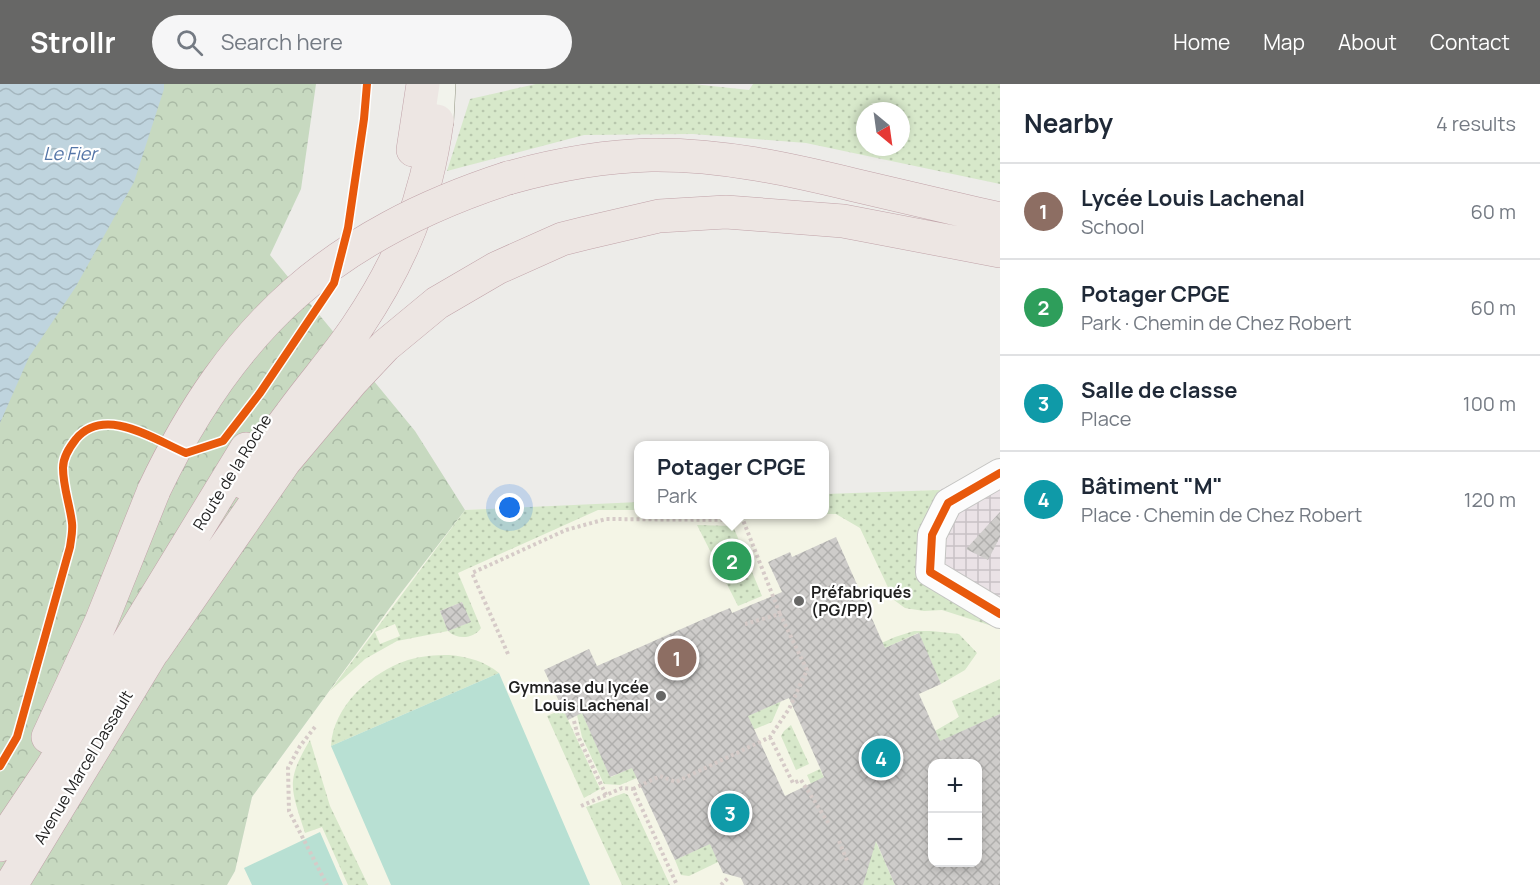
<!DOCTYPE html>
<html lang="en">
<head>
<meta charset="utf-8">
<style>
  body { margin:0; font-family:Manrope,sans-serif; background:#f6f6f7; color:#1f2937 }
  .controls { position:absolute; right:18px; bottom:18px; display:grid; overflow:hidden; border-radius:12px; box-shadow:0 3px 9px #0003 }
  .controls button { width:54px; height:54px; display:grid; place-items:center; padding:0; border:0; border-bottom:2px solid #e0e1e3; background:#fff; color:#1f2937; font:30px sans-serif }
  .compass { position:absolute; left:856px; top:18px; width:54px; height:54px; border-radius:50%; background:#fff; box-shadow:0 3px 9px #0003; rotate:151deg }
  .you { position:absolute; left:510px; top:424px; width:21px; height:21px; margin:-15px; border:4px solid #fff; border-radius:50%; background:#1a73e8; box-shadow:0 0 0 9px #1a73e833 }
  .badge { display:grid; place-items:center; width:39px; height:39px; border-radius:50%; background:#676766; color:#fff; font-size:20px; font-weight:700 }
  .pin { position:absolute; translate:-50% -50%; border:3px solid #fff; box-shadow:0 2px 6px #0006 }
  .popup { position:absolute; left:634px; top:357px; width:195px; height:78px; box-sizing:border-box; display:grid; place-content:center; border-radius:12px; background:#fff; filter:drop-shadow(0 2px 4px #0005); font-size:20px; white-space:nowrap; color:#747a83 }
  .popup b { font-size:22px; color:#1f2937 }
  .popup::after { content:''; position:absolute; left:50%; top:100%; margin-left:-12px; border:12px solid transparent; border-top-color:#fff }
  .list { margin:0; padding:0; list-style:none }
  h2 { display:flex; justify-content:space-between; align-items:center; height:78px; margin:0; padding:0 24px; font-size:26px }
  h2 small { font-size:20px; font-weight:400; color:#747a83 }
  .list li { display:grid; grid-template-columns:39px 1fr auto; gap:18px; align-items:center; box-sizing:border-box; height:96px; padding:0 24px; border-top:2px solid #e0e1e3 }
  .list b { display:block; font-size:22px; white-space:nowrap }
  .list p { margin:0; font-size:20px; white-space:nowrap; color:#747a83 }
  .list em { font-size:20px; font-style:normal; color:#747a83 }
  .icon { flex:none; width:33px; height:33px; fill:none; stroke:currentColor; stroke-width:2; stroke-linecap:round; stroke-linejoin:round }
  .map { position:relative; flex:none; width:1000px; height:801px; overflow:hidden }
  header { display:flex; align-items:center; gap:36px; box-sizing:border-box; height:84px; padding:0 30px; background:#676766; color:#fff }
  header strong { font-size:28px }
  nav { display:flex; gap:33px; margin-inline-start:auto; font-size:21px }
  .search { width:420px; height:54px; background:#f6f6f7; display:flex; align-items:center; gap:15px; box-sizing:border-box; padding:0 21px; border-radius:33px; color:#747a83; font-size:22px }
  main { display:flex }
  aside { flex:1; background:#fff }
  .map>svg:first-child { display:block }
  .industrial { fill:url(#industrial-grid) }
  .education { fill:#f4f5e6; fill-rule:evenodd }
  .grass { fill:url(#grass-dots); fill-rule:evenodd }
  .forest { fill:url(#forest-crowns) }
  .pitch { fill:#b8e0d3 }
  .water { fill:url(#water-waves) }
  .building { fill:url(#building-cross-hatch); fill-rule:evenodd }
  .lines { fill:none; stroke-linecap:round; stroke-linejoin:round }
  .minor-casing { stroke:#c4c4c2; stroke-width:30 }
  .secondary-casing { stroke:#929582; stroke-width:34 }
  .trunk-casing { stroke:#c0a2a8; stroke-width:34 }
  .path { stroke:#d6cbc8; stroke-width:4; stroke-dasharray:3 3; stroke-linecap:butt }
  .minor { stroke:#fcfcfc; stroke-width:28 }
  .secondary { stroke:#f2f3ec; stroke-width:33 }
  .trunk { stroke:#ede6e3; stroke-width:33 }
  .trunk-bridge-casing { stroke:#c0a2a8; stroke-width:34; stroke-linecap:butt }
  .trunk-bridge { stroke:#ede6e3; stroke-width:33 }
  .cycleway-casing { stroke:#fff; stroke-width:11 }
  .cycleway { stroke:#e8590c; stroke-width:8 }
  .poi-dot { fill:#676766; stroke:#fff; stroke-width:2 }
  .labels { text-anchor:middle; stroke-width:4.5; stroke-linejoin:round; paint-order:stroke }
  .street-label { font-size:16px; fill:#1f1f1f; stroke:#fff }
  .poi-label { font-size:16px; font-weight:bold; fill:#1f1f1f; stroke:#fff; text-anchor:start }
  .water-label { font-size:18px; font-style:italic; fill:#5475a7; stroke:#fff }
</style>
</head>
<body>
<header>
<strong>Strollr</strong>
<div class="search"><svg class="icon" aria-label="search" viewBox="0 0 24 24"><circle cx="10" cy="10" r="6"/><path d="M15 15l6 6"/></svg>Search here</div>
<nav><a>Home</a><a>Map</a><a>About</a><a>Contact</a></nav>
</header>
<main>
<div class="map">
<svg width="1000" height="801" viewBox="0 0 1000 801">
  <defs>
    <pattern id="industrial-grid" width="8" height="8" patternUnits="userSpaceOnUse" patternTransform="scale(1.5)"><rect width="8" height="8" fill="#eae2e6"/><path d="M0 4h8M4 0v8" fill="none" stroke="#c8c1c5"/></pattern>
    <pattern id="grass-dots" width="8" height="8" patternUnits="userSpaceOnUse" patternTransform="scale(1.5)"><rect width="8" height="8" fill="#d7e8ca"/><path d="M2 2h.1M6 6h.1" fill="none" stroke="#b8c7ad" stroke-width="1.8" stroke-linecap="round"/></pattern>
    <pattern id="forest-crowns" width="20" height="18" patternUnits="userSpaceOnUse" patternTransform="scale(1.5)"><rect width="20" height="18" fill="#c7d9c0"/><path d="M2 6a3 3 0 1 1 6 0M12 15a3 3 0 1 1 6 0" fill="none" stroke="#aabaa5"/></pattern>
    <pattern id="water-waves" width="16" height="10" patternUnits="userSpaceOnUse" patternTransform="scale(1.5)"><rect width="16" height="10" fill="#bfd4de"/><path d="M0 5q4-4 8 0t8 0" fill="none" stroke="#a4b6be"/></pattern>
    <pattern id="building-cross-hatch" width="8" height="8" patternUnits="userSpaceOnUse" patternTransform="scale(1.5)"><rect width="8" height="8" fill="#ceccca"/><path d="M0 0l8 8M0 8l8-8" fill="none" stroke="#b0afad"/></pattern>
  </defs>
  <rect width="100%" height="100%" fill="#edece9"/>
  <!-- industrial -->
  <path class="industrial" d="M1000 375V530L925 487 940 406Z"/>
  <!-- education -->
  <path class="education" d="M940 406 925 487 1000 530V801H227L235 787 252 713 397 514 465 426 639 419V430H825V411ZM933 680H978V778H933Z"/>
  <!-- grass -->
  <path class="grass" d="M536 0H693L749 6 753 0H1000V100L806 59 693 50 584 51 447 87 470 15ZM865 27H901V63H865Z
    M940 406 925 487 962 520 992 542 942 526 924 527 905 524 894 516 860 444 836 430H825V410Z
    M639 418V426H598L458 489 481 544C474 555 457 556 448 547L397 557 365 575 330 607 465 426ZM462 518 470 538 448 547 440 527ZM395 540 400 552 380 560 375 548Z
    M697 441 733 442 762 512 738 522Z
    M914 547H931L959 550 977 569 965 586 941 600 918 549 813 597 824 622 798 634 815 589 895 553Z
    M449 571C469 573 484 577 499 589L331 662C333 622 371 588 408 576 421 572 435 571 449 571Z
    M1000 595V630L965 646 975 668 950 679 935 647 959 633 952 617Z
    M781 617 772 638 620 701 604 700 582 653 577 631 582 629 611 693Z
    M563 625 600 705 584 714 547 632Z
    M791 641 809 680 796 686 781 652 784 647Z
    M310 656 330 722 368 801H348L322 743 305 749C291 704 285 698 310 656Z
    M820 685 837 721 823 727 807 691Z
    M624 709 628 711 670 801H622L586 723Z
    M870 744 895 801H863Z
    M724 753 729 766 716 773 718 778 689 792 681 791 675 776Z"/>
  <!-- forest -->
  <path class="forest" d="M0 0H316L301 105 270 171 415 347 465 426 397 514 252 713 235 787 227 801H0Z"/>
  <!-- pitch -->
  <path class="pitch" d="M499 589 590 801H391L331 662Z
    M320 748 343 801H252L244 784Z"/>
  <!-- water -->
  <path class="water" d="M0 0H164V5L134 98 75 204 29 273 0 339Z"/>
  <!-- building -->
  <path class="building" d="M1000 428V453L988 476 966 465Z
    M836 453 885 564 919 549 941 600 919 610 940 657 1000 630V801H895L876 757 863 801H744L741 794 723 789 710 760 675 776 632 684 610 693 582 629 568 636 544 586 589 565 597 582 713 531 730 524 732 529 782 508 768 478 790 468 792 473ZM789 614 824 693 785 712 748 632ZM933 680H978V778H933Z
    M462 518 471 538 448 547 440 527Z"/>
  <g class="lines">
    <defs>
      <path id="minor" d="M1000 389 948 419 932 451 930 488 1000 530"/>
      <path id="secondary" d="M437 37 439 0"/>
      <path id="trunk" d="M413 66 423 0
        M508 94C555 81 603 72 651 71 720 70 788 85 854 101 902 112 951 124 1000 135
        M245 399C259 375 274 352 291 330 312 301 337 273 357 243 402 176 426 117 437 37
        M154 566 284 378 352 297 385 262 437 219 497 184 562 155 586 149 659 132 726 128 843 137 1000 167
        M48 653 101 538 154 406
        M0 761 51 685 246 365
        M11 801 165 547"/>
    </defs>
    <!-- minor casing -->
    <use href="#minor" class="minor-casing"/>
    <!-- secondary casing -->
    <use href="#secondary" class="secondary-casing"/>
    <!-- trunk casing -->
    <use href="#trunk" class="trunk-casing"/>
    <!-- path -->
    <path class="path" d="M508 570 472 489 566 446 606 435 743 436 780 530
      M574 637 578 652 606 711
      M315 643 300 662 288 684 289 727 327 801
      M770 653 793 699 801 696 829 740
      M633 705 660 692 676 698 770 653 789 625 807 586 780 530 745 540
      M581 722 622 704 633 705 677 801
      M839 757 848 779
      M721 801 728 794"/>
    <!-- minor -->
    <use href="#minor" class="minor"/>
    <!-- secondary -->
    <use href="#secondary" class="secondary"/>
    <!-- trunk -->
    <use href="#trunk" class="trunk"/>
    <defs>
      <path id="trunk-bridge" d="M154 406C233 240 333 151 508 94"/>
    </defs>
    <!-- trunk-bridge casing -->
    <use href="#trunk-bridge" class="trunk-bridge-casing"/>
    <!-- trunk-bridge -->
    <use href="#trunk-bridge" class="trunk-bridge"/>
    <defs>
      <path id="cycleway" d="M1000 389 948 419 932 451 930 488 1000 530
        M0 682 17 653 70 463C71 455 73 447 72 439 70 421 63 403 63 384 63 373 69 364 76 355 105 321 155 356 186 369L223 357 260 309 334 199 348 144 364 35 367 0"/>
    </defs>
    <!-- cycleway casing -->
    <use href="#cycleway" class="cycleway-casing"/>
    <!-- cycleway -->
    <use href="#cycleway" class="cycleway"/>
  </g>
  <!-- markers -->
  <g class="poi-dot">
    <circle cx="799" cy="517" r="6"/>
    <circle cx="661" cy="612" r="6"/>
  </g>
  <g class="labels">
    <!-- street labels -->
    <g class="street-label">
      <text transform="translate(232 388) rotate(-58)" y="6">Route de la Roche</text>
      <text transform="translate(83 683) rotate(-59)" y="6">Avenue Marcel Dassault</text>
    </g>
    <!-- poi labels -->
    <g class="poi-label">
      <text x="811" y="514">Préfabriqués<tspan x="811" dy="18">(PG/PP)</tspan></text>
      <text x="649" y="609" text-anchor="end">Gymnase du lycée<tspan x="649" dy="18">Louis Lachenal</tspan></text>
    </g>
    <!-- water labels -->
    <g class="water-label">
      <text x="70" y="76">Le Fier</text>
    </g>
  </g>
</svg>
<div class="controls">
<button>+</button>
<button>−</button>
</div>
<svg class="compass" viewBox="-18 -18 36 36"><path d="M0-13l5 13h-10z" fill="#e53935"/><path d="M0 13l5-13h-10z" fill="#747a83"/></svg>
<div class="you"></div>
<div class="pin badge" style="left:677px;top:574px;background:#8d6e63">1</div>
<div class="pin badge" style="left:732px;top:477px;background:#2e9e5b">2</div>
<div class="popup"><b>Potager CPGE</b>Park</div>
<div class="pin badge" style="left:730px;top:729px;background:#0f9aa8">3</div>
<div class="pin badge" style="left:881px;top:674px;background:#0f9aa8">4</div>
</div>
<aside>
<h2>Nearby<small>4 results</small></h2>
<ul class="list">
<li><span class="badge" style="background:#8d6e63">1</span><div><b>Lycée Louis Lachenal</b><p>School</p></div><em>60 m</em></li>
<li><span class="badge" style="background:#2e9e5b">2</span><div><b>Potager CPGE</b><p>Park · Chemin de Chez Robert</p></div><em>60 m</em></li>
<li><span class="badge" style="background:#0f9aa8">3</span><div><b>Salle de classe</b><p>Place</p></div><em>100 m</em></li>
<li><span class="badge" style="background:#0f9aa8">4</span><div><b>Bâtiment &quot;M&quot;</b><p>Place · Chemin de Chez Robert</p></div><em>120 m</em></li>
</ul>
</aside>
</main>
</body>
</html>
